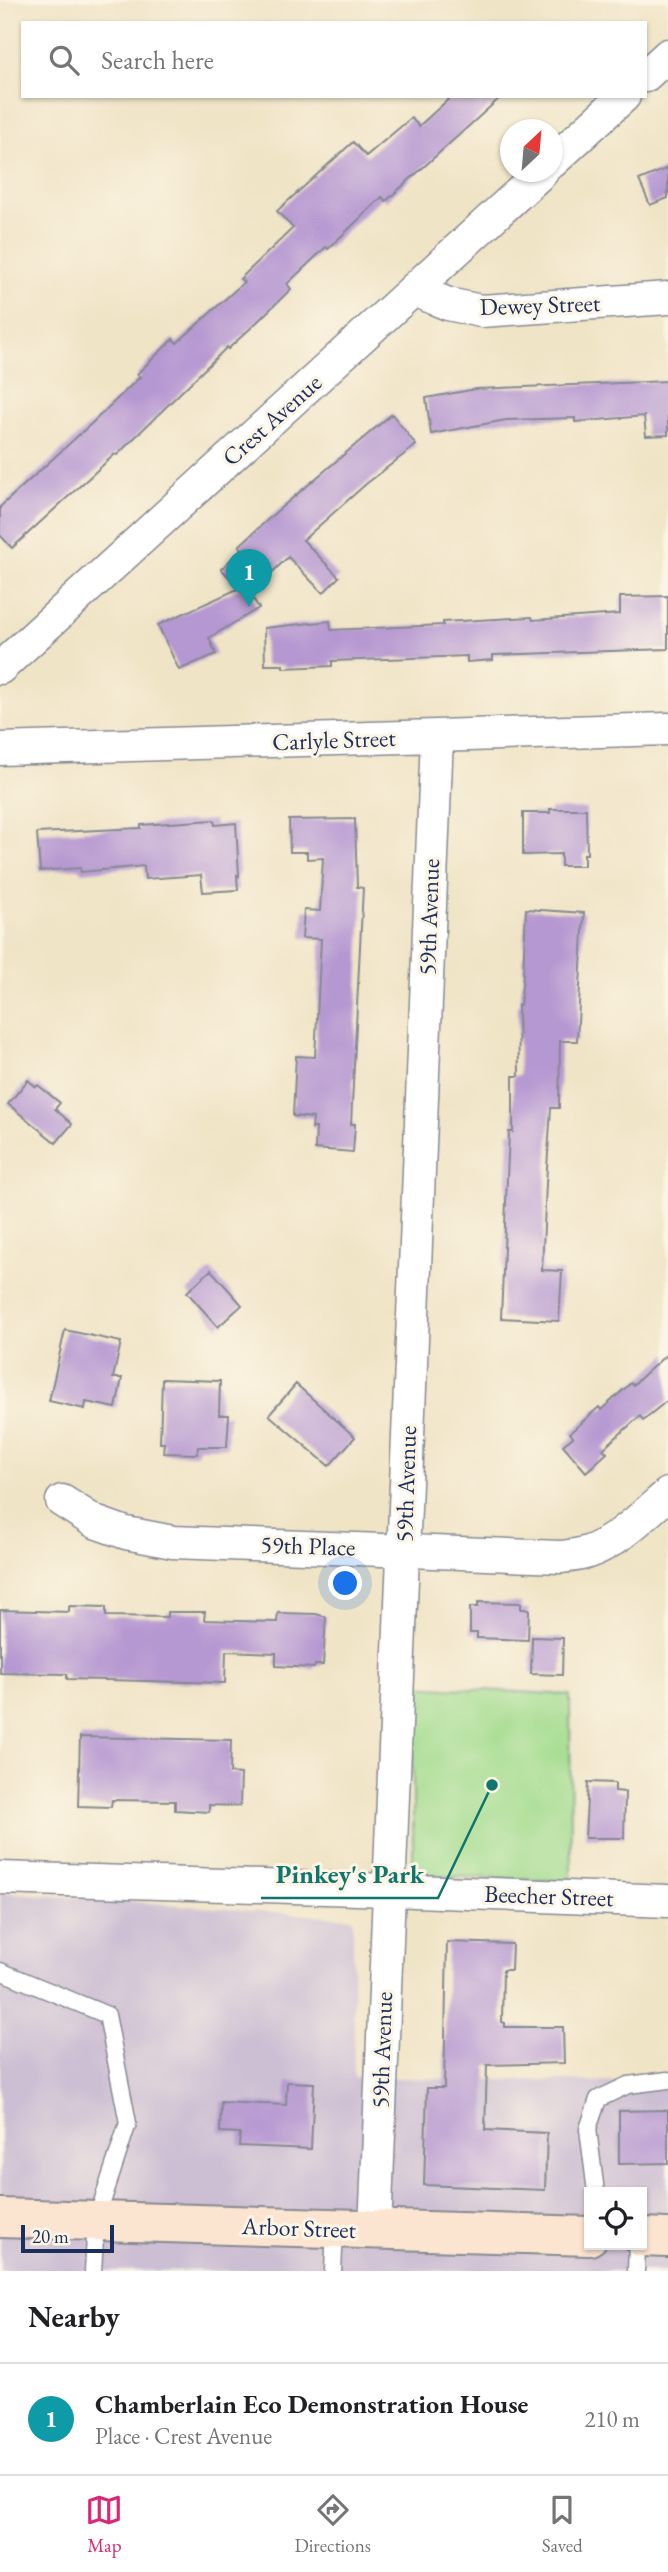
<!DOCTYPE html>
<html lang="en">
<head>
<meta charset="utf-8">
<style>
  body { margin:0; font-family:"EB Garamond",serif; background:#f2f2f2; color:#202124 }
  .controls { position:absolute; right:21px; bottom:21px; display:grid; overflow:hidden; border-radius:0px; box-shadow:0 2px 5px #0004 }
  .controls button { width:63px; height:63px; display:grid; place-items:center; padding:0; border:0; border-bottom:2px solid #e0e0e0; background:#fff; color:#202124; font:35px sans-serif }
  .compass { position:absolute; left:500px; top:119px; width:63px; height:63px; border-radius:50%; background:#fff; box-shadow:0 2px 5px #0004; rotate:26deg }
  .scale { position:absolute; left:21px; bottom:18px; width:93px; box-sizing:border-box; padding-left:7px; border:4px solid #1b2f5e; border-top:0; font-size:19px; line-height:24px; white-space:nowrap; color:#1b2f5e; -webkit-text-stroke:5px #fcf5e5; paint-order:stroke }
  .you { position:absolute; left:346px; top:1584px; width:24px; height:24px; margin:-18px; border:5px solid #fff; border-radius:50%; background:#1a73e8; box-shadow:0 0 0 10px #1a73e833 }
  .badge { display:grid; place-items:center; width:46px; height:46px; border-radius:50%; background:#db2777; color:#fff; font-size:23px; font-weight:700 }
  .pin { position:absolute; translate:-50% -58px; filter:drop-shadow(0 2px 4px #0008) }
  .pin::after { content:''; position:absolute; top:37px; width:24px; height:21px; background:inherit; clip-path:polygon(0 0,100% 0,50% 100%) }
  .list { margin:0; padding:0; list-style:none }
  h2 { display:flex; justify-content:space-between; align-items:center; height:91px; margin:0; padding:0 28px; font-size:30px }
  h2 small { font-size:23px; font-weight:400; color:#757577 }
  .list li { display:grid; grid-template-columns:46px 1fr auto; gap:21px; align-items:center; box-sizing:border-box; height:112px; padding:0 28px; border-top:2px solid #e0e0e0 }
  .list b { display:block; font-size:26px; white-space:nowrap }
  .list p { margin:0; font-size:23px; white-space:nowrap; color:#757577 }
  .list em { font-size:23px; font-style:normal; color:#757577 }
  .icon { flex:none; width:38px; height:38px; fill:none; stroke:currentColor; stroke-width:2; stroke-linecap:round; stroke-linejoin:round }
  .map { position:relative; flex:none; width:668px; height:2271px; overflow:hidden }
  .search { position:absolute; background:#fff; box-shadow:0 2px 5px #0004; left:21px; right:21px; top:21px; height:77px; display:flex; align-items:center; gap:18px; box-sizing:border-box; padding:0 24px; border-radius:0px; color:#757577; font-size:26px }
  .sheet { height:203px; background:#fff }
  nav { display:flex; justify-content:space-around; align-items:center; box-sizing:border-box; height:98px; border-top:2px solid #e0e0e0; background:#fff; font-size:19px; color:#757577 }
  nav a { display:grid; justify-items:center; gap:4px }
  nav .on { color:#db2777 }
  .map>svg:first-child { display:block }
  .industrial { fill:#ccbed3; fill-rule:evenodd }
  .green { fill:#a2dc8e; stroke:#5e8676; stroke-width:2 }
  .building { fill:#b597d1 }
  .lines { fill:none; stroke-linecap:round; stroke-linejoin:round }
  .lane-casing { stroke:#868a92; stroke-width:19 }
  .street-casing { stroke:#868a92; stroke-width:35 }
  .secondary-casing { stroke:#868a92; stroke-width:42 }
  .lane { stroke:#fff; stroke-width:16 }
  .street { stroke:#fff; stroke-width:32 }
  .secondary { stroke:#fce5d0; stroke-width:38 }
  .labels { text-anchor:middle; stroke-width:6; stroke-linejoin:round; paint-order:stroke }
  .street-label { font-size:24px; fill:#1b2f5e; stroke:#fcf5e5 }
  .leader { fill:none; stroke:#0f766e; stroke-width:2.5 }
  .callout-dot { fill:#0f766e; stroke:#fcf5e5; stroke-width:2.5 }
  .callout-label { font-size:26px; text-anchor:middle; font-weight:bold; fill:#0f766e; stroke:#fcf5e5; stroke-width:6; stroke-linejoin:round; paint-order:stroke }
</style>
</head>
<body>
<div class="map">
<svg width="668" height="2271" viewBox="0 0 668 2271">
  <rect width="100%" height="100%" fill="#fcf5e5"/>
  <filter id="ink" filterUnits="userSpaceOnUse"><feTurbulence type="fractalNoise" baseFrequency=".0143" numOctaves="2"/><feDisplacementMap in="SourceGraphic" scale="14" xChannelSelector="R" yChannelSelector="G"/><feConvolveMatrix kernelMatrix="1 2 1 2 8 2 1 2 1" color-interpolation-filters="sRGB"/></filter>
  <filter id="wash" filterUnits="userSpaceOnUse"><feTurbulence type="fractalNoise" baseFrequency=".00686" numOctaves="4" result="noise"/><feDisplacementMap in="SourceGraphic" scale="28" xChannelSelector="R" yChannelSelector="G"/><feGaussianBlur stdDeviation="1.57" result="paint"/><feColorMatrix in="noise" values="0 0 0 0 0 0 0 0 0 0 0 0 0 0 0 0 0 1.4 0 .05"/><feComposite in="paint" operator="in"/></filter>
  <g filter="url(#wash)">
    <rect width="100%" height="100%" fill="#f0e4c6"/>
    <!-- industrial -->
    <path class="industrial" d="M0 1892 353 1918 354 2077 668 2083V2271H0ZM589 2192H642V2245H589Z"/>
    <!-- green -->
    <path class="green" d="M413 1686 570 1695 571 1881 413 1875Z"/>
    <g id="blocks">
      <!-- building -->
      <path class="building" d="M452 96H502L386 201 382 197 328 249 326 247 287 284 291 289 254 325 228 349 227 347 117 455 115 454 12 548 0 535V507L92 423 140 377 137 374 173 339 177 343 244 282 240 279 293 228 277 211 353 142 366 156 411 118 419 126Z
        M668 168V198L650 205 639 180Z
        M668 381V435L646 436 644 416 575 422V418L506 420 431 434 426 398 476 389Z
        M392 414 416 445 366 484 303 540 339 577 323 593 288 557 250 594 259 608 209 638 216 654 179 670 158 625 240 588 221 569 242 549 239 546 276 512Z
        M668 596V649L493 655V660L467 662V656L332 661V666L283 668V665H265L264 628 330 621 331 630 443 625V622L532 617 533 620 620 614V597Z
        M550 809H586L587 854H584V866H561V854L523 855V813H550Z
        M355 819 357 887 363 888 351 1124H355L353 1152 315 1149 316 1128H312L313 1118 293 1116 296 1056 315 1057 321 939 302 938 304 910 320 911 323 858 307 859V852H290L289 820Z
        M214 820 215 825 236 823 239 876 237 875 238 890 203 892 201 875 145 879 144 866 81 872 80 868 40 871 37 833 141 828V825Z
        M526 909 584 913 577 1041H560L559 1108H551L546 1183 542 1270 562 1271 559 1321 501 1318 509 1132H513V1076H519L518 1005H520L523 975Z
        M28 1080 36 1087 38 1085 60 1103 55 1109 72 1124 56 1143 8 1104Z
        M211 1270 242 1305 218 1327 187 1292Z
        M65 1330 121 1342 113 1378H122L116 1408 86 1402 85 1409 49 1401Z
        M668 1353V1400L643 1420 640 1416 603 1449 607 1453 586 1472 563 1445 573 1437 570 1433 599 1407 601 1410 631 1383 633 1385Z
        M162 1379 220 1381 219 1415H229L227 1447H198L197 1454 163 1453 164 1443H160Z
        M296 1384 355 1437 329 1466 269 1415Z
        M478 1602 521 1603V1609H529L528 1640 477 1638V1633H470V1607H478Z
        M69 1606 106 1607V1616L167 1617V1612H205L204 1620 277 1622 278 1613 316 1614 326 1617 323 1665H315L314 1668 276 1666V1653L226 1651 225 1683 67 1679V1674L0 1673V1610L69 1612Z
        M532 1637 563 1638 562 1675 531 1674Z
        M80 1737 231 1740 230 1773 241 1774 240 1806 209 1805V1812L175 1810V1801L112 1800 111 1807 78 1806Z
        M588 1782 615 1783V1791L625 1792 624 1838H585Z
        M447 1942 512 1944 511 1970H503L502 2022 505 2023V2027H563L564 2063 487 2065 485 2130 547 2133 545 2190 424 2185 427 2088H444Z
        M287 2082 314 2083 311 2149 239 2146 240 2133 220 2132 221 2102 286 2105Z
        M668 2110V2163L619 2164V2111Z"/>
    </g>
  </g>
  <g filter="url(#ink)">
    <use href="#blocks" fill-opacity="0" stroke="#868a92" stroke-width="2"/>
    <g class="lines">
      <defs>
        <path id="lane" d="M0 1971 107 2015 128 2123 96 2221 93 2271
          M596 2192 588 2129 598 2099 628 2085 668 2080
          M333 2271 335 2229
          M636 2271 637 2245"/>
        <path id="street" d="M645 76 668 55
          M552 162 624 96
          M414 290 448 304 481 311 668 298
          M0 668 542 172
          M0 749 668 729
          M62 1501 95 1522 126 1533 173 1542 561 1557C570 1556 580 1555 588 1552 616 1543 646 1513 668 1494
          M0 1878 389 1890 668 1901
          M375 2230 437 737"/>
        <path id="secondary" d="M0 2218 589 2236
          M642 2237 668 2238"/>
      </defs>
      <!-- lane casing -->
      <use href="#lane" class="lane-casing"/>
      <!-- street casing -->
      <use href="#street" class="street-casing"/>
      <!-- secondary casing -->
      <use href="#secondary" class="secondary-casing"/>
      <!-- lane -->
      <use href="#lane" class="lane"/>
      <!-- street -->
      <use href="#street" class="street"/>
      <!-- secondary -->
      <use href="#secondary" class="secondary"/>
    </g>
  </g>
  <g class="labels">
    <!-- street labels -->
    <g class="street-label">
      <text transform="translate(540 305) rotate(-2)" y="8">Dewey Street</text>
      <text transform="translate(272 420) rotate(-42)" y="8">Crest Avenue</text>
      <text transform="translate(334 740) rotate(-2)" y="8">Carlyle Street</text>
      <text transform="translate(429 917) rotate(-88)" y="8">59th Avenue</text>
      <text transform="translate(406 1484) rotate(-88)" y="8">59th Avenue</text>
      <text transform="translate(308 1546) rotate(2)" y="8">59th Place</text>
      <text transform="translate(549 1896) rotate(2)" y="8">Beecher Street</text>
      <text transform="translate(382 2050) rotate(-88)" y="8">59th Avenue</text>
      <text transform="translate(299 2228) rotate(2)" y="8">Arbor Street</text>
    </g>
  </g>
  <!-- callouts -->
  <path class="leader" d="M492 1785L438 1898H261"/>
  <circle class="callout-dot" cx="492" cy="1785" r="7"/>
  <g class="callout-label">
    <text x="350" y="1883">Pinkey's Park</text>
  </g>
</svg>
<div class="controls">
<button><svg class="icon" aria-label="locate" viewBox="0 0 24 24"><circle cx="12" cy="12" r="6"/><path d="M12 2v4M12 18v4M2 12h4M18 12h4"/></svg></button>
</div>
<svg class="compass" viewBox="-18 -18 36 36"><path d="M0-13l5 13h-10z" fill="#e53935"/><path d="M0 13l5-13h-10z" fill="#757577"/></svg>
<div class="scale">20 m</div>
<div class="you"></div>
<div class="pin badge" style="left:249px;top:607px;background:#0f9aa8">1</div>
<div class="search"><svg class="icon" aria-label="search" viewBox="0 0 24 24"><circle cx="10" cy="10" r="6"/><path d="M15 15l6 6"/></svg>Search here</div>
</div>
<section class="sheet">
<h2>Nearby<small></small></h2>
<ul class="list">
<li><span class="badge" style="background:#0f9aa8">1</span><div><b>Chamberlain Eco Demonstration House</b><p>Place · Crest Avenue</p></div><em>210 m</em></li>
</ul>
</section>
<nav>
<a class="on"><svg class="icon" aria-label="map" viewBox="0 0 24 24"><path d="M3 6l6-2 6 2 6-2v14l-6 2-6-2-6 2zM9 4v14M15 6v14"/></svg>Map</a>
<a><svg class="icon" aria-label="directions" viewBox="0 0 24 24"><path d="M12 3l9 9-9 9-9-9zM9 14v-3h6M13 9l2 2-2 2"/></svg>Directions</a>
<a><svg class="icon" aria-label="saved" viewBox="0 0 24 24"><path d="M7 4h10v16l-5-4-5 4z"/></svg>Saved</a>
</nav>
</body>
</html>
